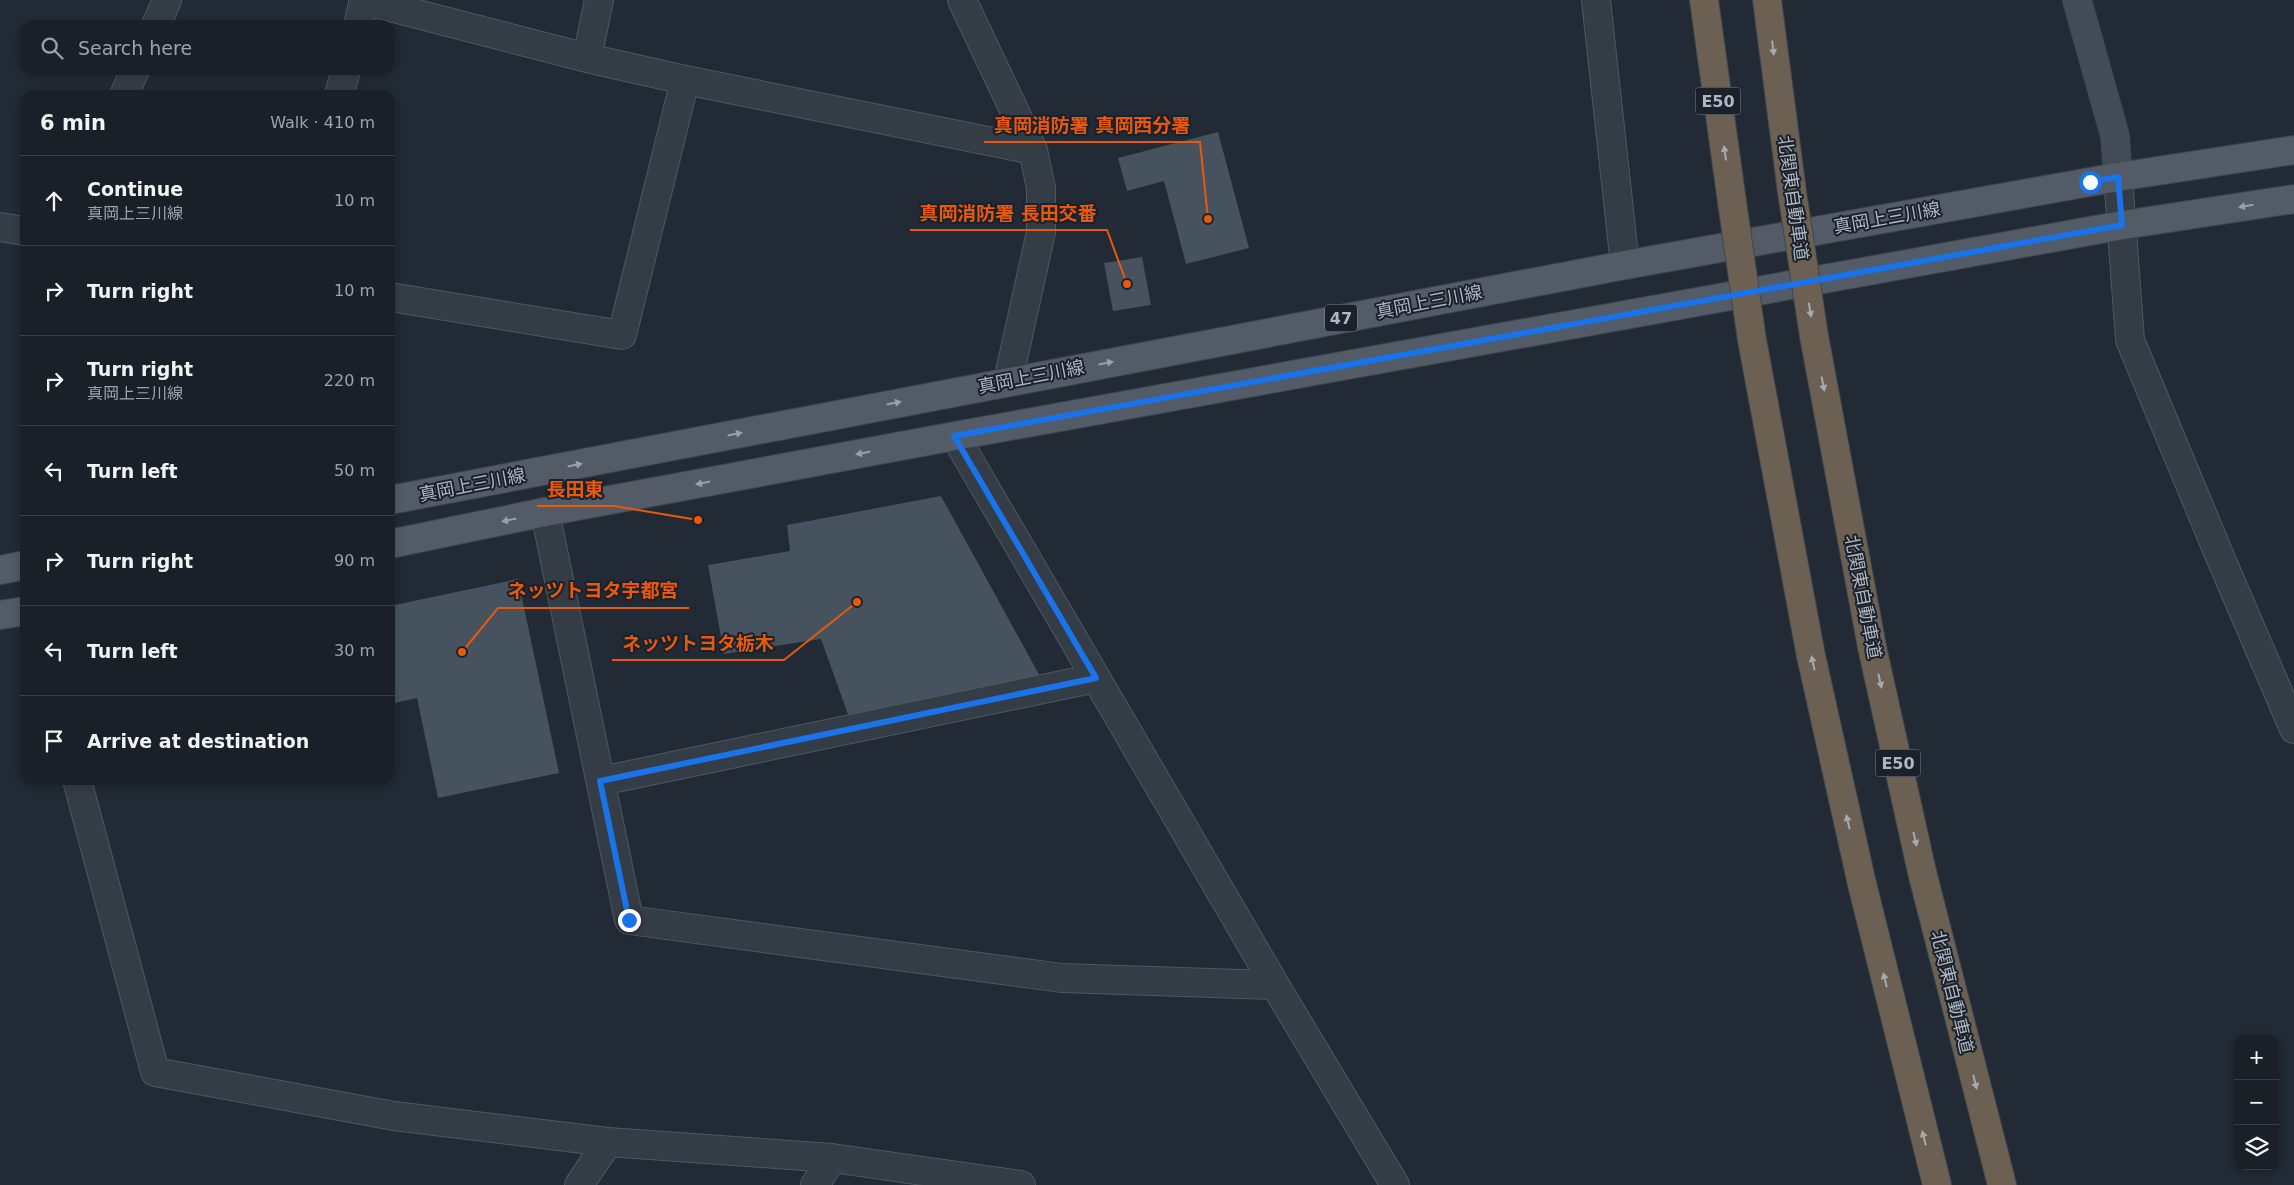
<!DOCTYPE html>
<html lang="en">
<head>
<meta charset="utf-8">
<style>
  body { margin:0; font-family:"DejaVu Sans","Noto Sans JP",sans-serif; background:#262d34; color:#f1f3f6 }
  .controls { position:absolute; right:15px; bottom:15px; display:grid; overflow:hidden; border-radius:10px; box-shadow:0 2px 8px #0003 }
  .controls button { width:45px; height:45px; display:grid; place-items:center; padding:0; border:0; border-bottom:1px solid #373e45; background:#192028; color:#f1f3f6; font:25px sans-serif }
  .stop { position:absolute; width:15px; height:15px; margin:-11px; border:4px solid #1a73e8; border-radius:50%; background:#fff }
  .stop.end { background:#1a73e8; border-color:#fff; box-shadow:0 1px 5px #0008 }
  .list { margin:0; padding:0; list-style:none }
  h2 { display:flex; justify-content:space-between; align-items:center; height:65px; margin:0; padding:0 20px; font-size:21px }
  h2 small { font-size:16px; font-weight:400; color:#9fa3a8 }
  .list li { display:grid; grid-template-columns:32px 1fr auto; gap:15px; align-items:center; box-sizing:border-box; height:90px; padding:0 20px; border-top:1px solid #373e45 }
  .list b { display:block; font-size:19px; white-space:nowrap }
  .list p { margin:0; font-size:16px; white-space:nowrap; color:#9fa3a8 }
  .list em { font-size:16px; font-style:normal; color:#9fa3a8 }
  .icon { flex:none; width:28px; height:28px; fill:none; stroke:currentColor; stroke-width:2; stroke-linecap:round; stroke-linejoin:round }
  .map { position:relative; flex:none; width:2294px; height:1185px; overflow:hidden }
  .search { position:absolute; background:#192028; box-shadow:0 2px 8px #0003; left:20px; top:20px; width:375px; height:55px; display:flex; align-items:center; gap:12px; box-sizing:border-box; padding:0 18px; border-radius:15px; color:#9fa3a8; font-size:19px }
  .panel { position:absolute; background:#192028; box-shadow:0 2px 8px #0003; left:20px; top:90px; width:375px; height:695px; border-radius:15px }
  .map>svg:first-child { display:block }
  .building { fill:#47525f }
  .lines { fill:none; stroke-linecap:round; stroke-linejoin:round }
  .street-casing { stroke:#4f5761; stroke-width:30 }
  .secondary-casing { stroke:#3e454f; stroke-width:30 }
  .primary-casing { stroke:#3e454f; stroke-width:30 }
  .highway-casing { stroke:#3f4750; stroke-width:30 }
  .street { stroke:#343c46; stroke-width:28 }
  .secondary { stroke:#424c59; stroke-width:28 }
  .primary { stroke:#525b66; stroke-width:28 }
  .highway { stroke:#6b6052; stroke-width:28 }
  .highway-bridge-casing { stroke:#3f4750; stroke-width:30; stroke-linecap:butt }
  .highway-bridge { stroke:#6b6052; stroke-width:28 }
  .oneway { fill:#a4aab2 }
  .oneway2 { fill:#97a0ac }
  .route { stroke:#1a73e8; stroke-width:6 }
  .labels { text-anchor:middle; stroke-width:4; stroke-linejoin:round; paint-order:stroke }
  .shield { fill:#1a212a; stroke:#828a95; stroke-width:1 }
  .shield-label { font-size:16px; font-weight:bold; fill:#aeb7c3 }
  .street-label { font-size:18px; fill:#aeb7c3; stroke:#1a212a }
  .leader { fill:none; stroke:#e8590c; stroke-width:2 }
  .callout-dot { fill:#e8590c; stroke:#1a212a; stroke-width:2 }
  .callout-label { font-size:19px; text-anchor:middle; font-weight:bold; fill:#e8590c; stroke:#1a212a; stroke-width:4; stroke-linejoin:round; paint-order:stroke }
</style>
</head>
<body>
<div class="map">
<svg width="2294" height="1185" viewBox="0 0 2294 1185">
  <rect width="100%" height="100%" fill="#212a35"/>
  <!-- building -->
  <path class="building" d="M1218 132 1249 248 1186 264 1164 181 1127 191 1118 158Z
    M1142 257 1151 305 1113 311 1104 263Z
    M941 496 1041 678 850 720 821 639 724 654 708 565 790 551 787 525Z
    M518 579 559 773 438 798 417 698 390 704V606Z"/>
  <g class="lines">
    <defs>
      <path id="street" d="M363 0 587 58 685 80 1033 150
        M962 0 1033 150 1041 188V232L1008 381
        M1596 0 1625 265
        M156 25 167 0
        M358 25 364 0
        M587 58 599 0
        M124 95 135 70
        M339 95 346 70
        M2118 177 2130 340 2221 559 2294 729
        M0 227 25 231
        M390 297 622 335 685 80
        M955 436 1275 985 1395 1185
        M545 512 629 920 1062 978 1275 985
        M77 780 155 1072 394 1116 608 1142 832 1158 1021 1185
        M601 781 1096 678
        M579 1185 608 1142
        M815 1185 832 1158"/>
      <path id="secondary" d="M2077 0 2115 136 2118 177"/>
      <path id="primary" d="M390 500 1625 265 2118 177 2294 150
        M390 544 545 512 955 436 2123 225 2294 199
        M0 570 25 565
        M0 615 25 611"/>
      <path id="highway" d="M1704 0 1732 202
        M1767 0 1792 192
        M1814 336 1872 647 1922 872 2002 1185
        M1752 340 1811 656 1862 884 1937 1185"/>
    </defs>
    <!-- street casing -->
    <use href="#street" class="street-casing"/>
    <!-- secondary casing -->
    <use href="#secondary" class="secondary-casing"/>
    <!-- primary casing -->
    <use href="#primary" class="primary-casing"/>
    <!-- highway casing -->
    <use href="#highway" class="highway-casing"/>
    <!-- street -->
    <use href="#street" class="street"/>
    <!-- secondary -->
    <use href="#secondary" class="secondary"/>
    <!-- primary -->
    <use href="#primary" class="primary"/>
    <!-- highway -->
    <use href="#highway" class="highway"/>
    <defs>
      <path id="highway-bridge" d="M1792 192 1814 336
        M1732 202 1752 340"/>
    </defs>
    <!-- highway-bridge casing -->
    <use href="#highway-bridge" class="highway-bridge-casing"/>
    <!-- highway-bridge -->
    <use href="#highway-bridge" class="highway-bridge"/>
  </g>
  <!-- one-way arrows -->
  <defs><path id="oneway-solid" d="M-6-.8H1V-3.2L6.5 0L1 3.2V.8H-6Z" transform="scale(1.25)"/></defs>
  <g class="oneway">
    <use href="#oneway-solid" transform="translate(1773 48) rotate(83)"/>
    <use href="#oneway-solid" transform="translate(1725 153) rotate(-98)"/>
    <use href="#oneway-solid" transform="translate(1810 310) rotate(81)"/>
    <use href="#oneway-solid" transform="translate(1823 384) rotate(79)"/>
    <use href="#oneway-solid" transform="translate(1813 663) rotate(-102)"/>
    <use href="#oneway-solid" transform="translate(1880 681) rotate(77)"/>
    <use href="#oneway-solid" transform="translate(1848 822) rotate(-103)"/>
    <use href="#oneway-solid" transform="translate(1915 839) rotate(77)"/>
    <use href="#oneway-solid" transform="translate(1885 980) rotate(-104)"/>
    <use href="#oneway-solid" transform="translate(1975 1082) rotate(76)"/>
    <use href="#oneway-solid" transform="translate(1924 1138) rotate(-104)"/>
  </g>
  <g class="oneway2">
    <use href="#oneway-solid" transform="translate(2246 206) rotate(171)"/>
    <use href="#oneway-solid" transform="translate(1106 363) rotate(-11)"/>
    <use href="#oneway-solid" transform="translate(894 403) rotate(-11)"/>
    <use href="#oneway-solid" transform="translate(735 434) rotate(-11)"/>
    <use href="#oneway-solid" transform="translate(863 453) rotate(169)"/>
    <use href="#oneway-solid" transform="translate(575 465) rotate(-11)"/>
    <use href="#oneway-solid" transform="translate(703 483) rotate(169)"/>
    <use href="#oneway-solid" transform="translate(509 520) rotate(168)"/>
  </g>
  <g class="lines">
    <!-- route -->
    <path class="route" d="M629 920 600 781 1096 678 954 436 2122 225 2118 177 2090 182"/>
  </g>
  <g class="labels">
    <!-- shield labels -->
    <g class="shield">
      <rect x="1695.5" y="87.5" width="45" height="27" rx="4"/>
      <rect x="1325" y="304.5" width="32" height="27" rx="4"/>
      <rect x="1875.5" y="749.5" width="45" height="27" rx="4"/>
    </g>
    <g class="shield-label">
      <text x="1718" y="107">E50</text>
      <text x="1341" y="324">47</text>
      <text x="1898" y="769">E50</text>
    </g>
    <!-- street labels -->
    <g class="street-label">
      <text transform="translate(1793 198) rotate(82)" y="6">北関東自動車道</text>
      <text transform="translate(1887 218) rotate(-10)" y="6">真岡上三川線</text>
      <text transform="translate(1429 302) rotate(-11)" y="6">真岡上三川線</text>
      <text transform="translate(1031 377) rotate(-11)" y="6">真岡上三川線</text>
      <text transform="translate(472 485) rotate(-11)" y="6">真岡上三川線</text>
      <text transform="translate(1863 597) rotate(79)" y="6">北関東自動車道</text>
      <text transform="translate(1952 992) rotate(76)" y="6">北関東自動車道</text>
    </g>
  </g>
  <!-- callouts -->
  <path class="leader" d="M1208 219L1200 142H984M1127 284L1107 230H910M698 520L614 506H537M462 652L498 608H689M857 602L784 660H612"/>
  <g class="callout-dot">
    <circle cx="1208" cy="219" r="5"/>
    <circle cx="1127" cy="284" r="5"/>
    <circle cx="698" cy="520" r="5"/>
    <circle cx="462" cy="652" r="5"/>
    <circle cx="857" cy="602" r="5"/>
  </g>
  <g class="callout-label">
    <text x="1092" y="132">真岡消防署 真岡西分署</text>
    <text x="1008" y="220">真岡消防署 長田交番</text>
    <text x="575" y="496">長田東</text>
    <text x="593" y="597">ネッツトヨタ宇都宮</text>
    <text x="698" y="650">ネッツトヨタ栃木</text>
  </g>
</svg>
<div class="controls">
<button>+</button>
<button>−</button>
<button><svg class="icon" aria-label="layers" viewBox="0 0 24 24"><path d="M12 4l9 5-9 5-9-5zM3 14l9 5 9-5"/></svg></button>
</div>
<div class="stop" style="left:2090px;top:182px"></div>
<div class="stop end" style="left:629px;top:920px"></div>
<div class="search"><svg class="icon" aria-label="search" viewBox="0 0 24 24"><circle cx="10" cy="10" r="6"/><path d="M15 15l6 6"/></svg>Search here</div>
<section class="panel">
<h2>6 min<small>Walk · 410 m</small></h2>
<ul class="list">
<li><svg class="icon" aria-label="ahead" viewBox="0 0 24 24"><path d="M12 20V5M6 11l6-6 6 6"/></svg><div><b>Continue</b><p>真岡上三川線</p></div><em>10 m</em></li>
<li><svg class="icon" aria-label="right" viewBox="0 0 24 24"><path d="M7 20v-9h11M14 6l5 5-5 5"/></svg><div><b>Turn right</b></div><em>10 m</em></li>
<li><svg class="icon" aria-label="right" viewBox="0 0 24 24"><path d="M7 20v-9h11M14 6l5 5-5 5"/></svg><div><b>Turn right</b><p>真岡上三川線</p></div><em>220 m</em></li>
<li><svg class="icon" aria-label="left" viewBox="0 0 24 24"><path d="M17 20v-9H6M10 6l-5 5 5 5"/></svg><div><b>Turn left</b></div><em>50 m</em></li>
<li><svg class="icon" aria-label="right" viewBox="0 0 24 24"><path d="M7 20v-9h11M14 6l5 5-5 5"/></svg><div><b>Turn right</b></div><em>90 m</em></li>
<li><svg class="icon" aria-label="left" viewBox="0 0 24 24"><path d="M17 20v-9H6M10 6l-5 5 5 5"/></svg><div><b>Turn left</b></div><em>30 m</em></li>
<li><svg class="icon" aria-label="arrive" viewBox="0 0 24 24"><path d="M6 21V4h12l-3 4 3 4H6"/></svg><div><b>Arrive at destination</b></div></li>
</ul>
</section>
</div>
</body>
</html>
